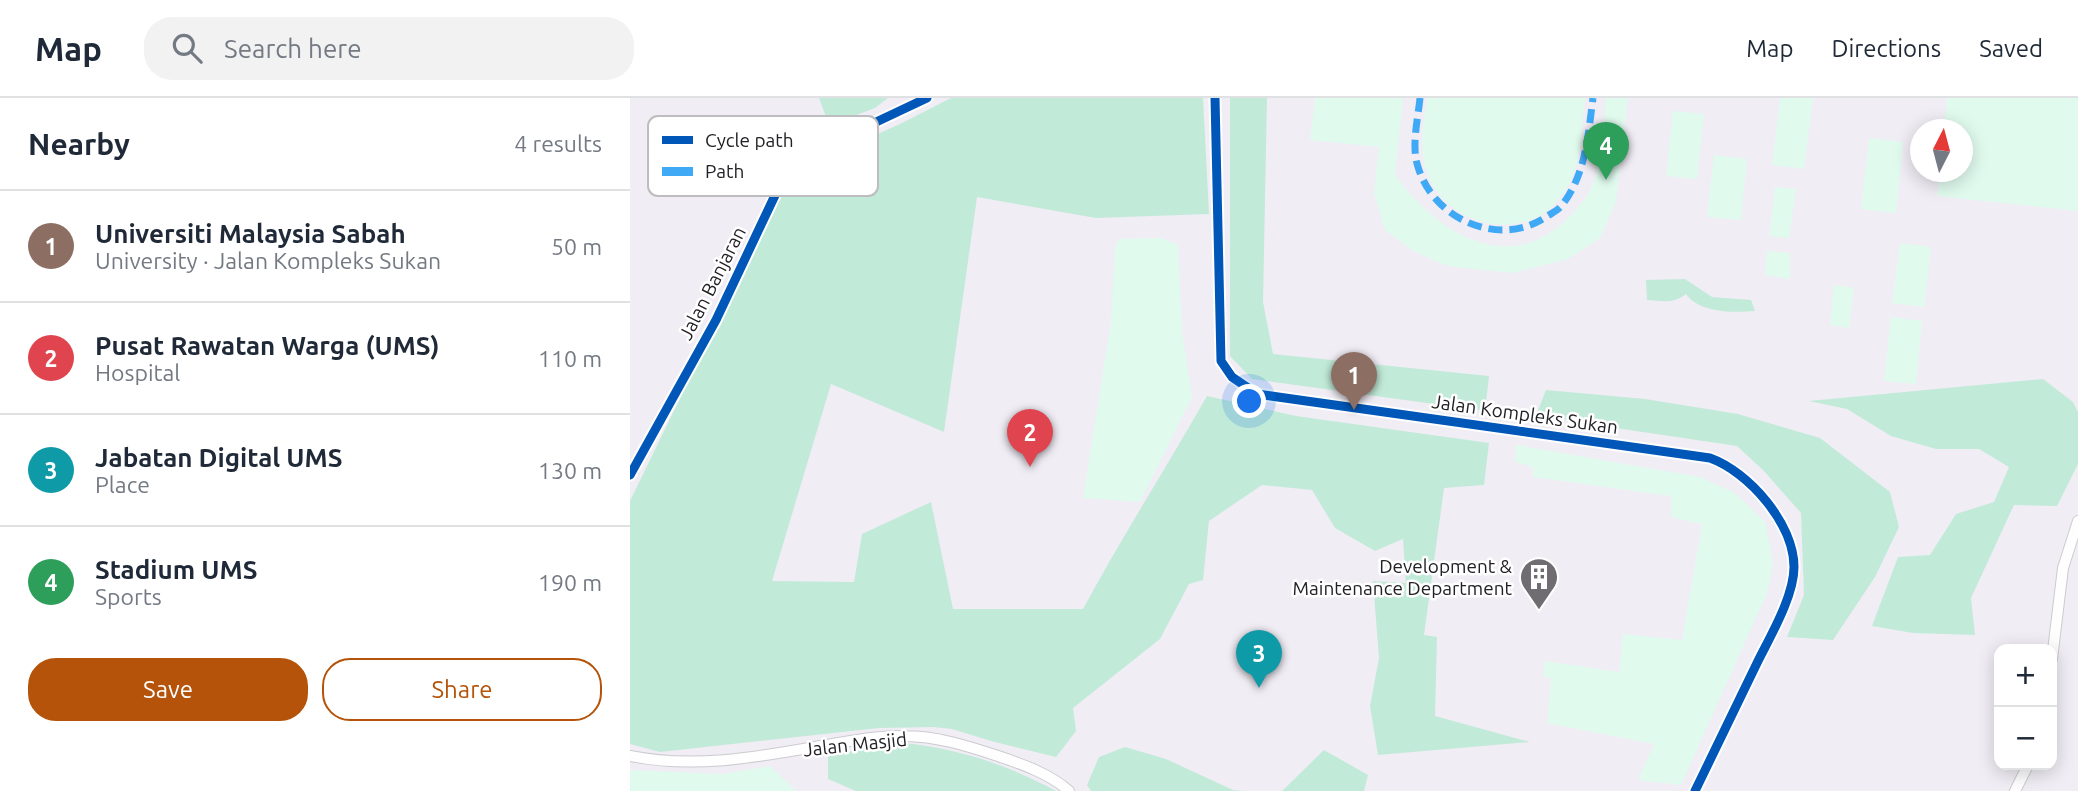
<!DOCTYPE html>
<html lang="en">
<head>
<meta charset="utf-8">
<style>
  body { margin:0; font-family:Ubuntu,sans-serif; background:#f2f2f3; color:#1f2937 }
  .controls { position:absolute; right:21px; bottom:21px; display:grid; overflow:hidden; border-radius:14px; box-shadow:0 4px 18px #0003 }
  .controls button { width:63px; height:63px; display:grid; place-items:center; padding:0; border:0; border-bottom:2px solid #e0e1e3; background:#fff; color:#1f2937; font:35px sans-serif }
  .compass { position:absolute; left:1280px; top:21px; width:63px; height:63px; border-radius:50%; background:#fff; box-shadow:0 4px 18px #0003; rotate:6deg }
  .you { position:absolute; left:620px; top:304px; width:24px; height:24px; margin:-18px; border:5px solid #fff; border-radius:50%; background:#1a73e8; box-shadow:0 0 0 10px #1a73e833 }
  .badge { display:grid; place-items:center; width:46px; height:46px; border-radius:50%; background:#b45309; color:#fff; font-size:23px; font-weight:700 }
  .pin { position:absolute; translate:-50% -58px; filter:drop-shadow(0 2px 4px #0008) }
  .pin::after { content:''; position:absolute; top:37px; width:24px; height:21px; background:inherit; clip-path:polygon(0 0,100% 0,50% 100%) }
  .list { margin:0; padding:0; list-style:none }
  h2 { display:flex; justify-content:space-between; align-items:center; height:91px; margin:0; padding:0 28px; font-size:30px }
  h2 small { font-size:23px; font-weight:400; color:#747a83 }
  .list li { display:grid; grid-template-columns:46px 1fr auto; gap:21px; align-items:center; box-sizing:border-box; height:112px; padding:0 28px; border-top:2px solid #e0e1e3 }
  .list b { display:block; font-size:26px; white-space:nowrap }
  .list p { margin:0; font-size:23px; white-space:nowrap; color:#747a83 }
  .list em { font-size:23px; font-style:normal; color:#747a83 }
  .actions { display:flex; gap:14px; padding:21px 28px }
  .actions a { flex:1; padding:16px 0; border:2px solid #b45309; border-radius:28px; text-align:center; font-size:24px; color:#b45309 }
  .actions .main { background:#b45309; color:#fff }
  .icon { flex:none; width:38px; height:38px; fill:none; stroke:currentColor; stroke-width:2; stroke-linecap:round; stroke-linejoin:round }
  .map { position:relative; flex:none; width:1448px; height:693px; overflow:hidden }
  header { display:flex; align-items:center; gap:42px; box-sizing:border-box; height:98px; padding:0 35px; background:#fff; border-bottom:2px solid #e0e1e3 }
  header strong { font-size:33px }
  nav { display:flex; gap:38px; margin-inline-start:auto; font-size:24px }
  .search { width:490px; height:63px; background:#f2f2f3; display:flex; align-items:center; gap:18px; box-sizing:border-box; padding:0 24px; border-radius:28px; color:#747a83; font-size:26px }
  main { display:flex }
  aside { flex:1; background:#fff }
  .map>svg:first-child { display:block }
  .built { fill:#f0edf5; fill-rule:evenodd }
  .green { fill:#e0faee }
  .forest { fill:#c2ead8 }
  .lines { fill:none; stroke-linecap:round; stroke-linejoin:round }
  .street-casing { stroke:#cccbce; stroke-width:12 }
  .street { stroke:#fffeff; stroke-width:10 }
  .quiet { stroke:#3fa9f5; stroke-width:7; stroke-dasharray:14 7; stroke-linecap:butt }
  .cycleway-casing { stroke:#fff; stroke-width:13 }
  .cycleway { stroke:#0057b8; stroke-width:9 }
  .labels { text-anchor:middle; stroke-width:5; stroke-linejoin:round; paint-order:stroke }
  .street-label { font-size:19px; fill:#232125; stroke:#fff }
  .poi-label { font-size:19px; fill:#232125; stroke:#fff; text-anchor:end }
  .key { fill:#fff; stroke:#bdbcbe; stroke-width:2 }
  .key-label { font-size:19px; fill:#232125 }
</style>
</head>
<body>
<header>
<strong>Map</strong>
<div class="search"><svg class="icon" aria-label="search" viewBox="0 0 24 24"><circle cx="10" cy="10" r="6"/><path d="M15 15l6 6"/></svg>Search here</div>
<nav><a>Map</a><a>Directions</a><a>Saved</a></nav>
</header>
<main>
<aside>
<h2>Nearby<small>4 results</small></h2>
<ul class="list">
<li><span class="badge" style="background:#8d6e63">1</span><div><b>Universiti Malaysia Sabah</b><p>University · Jalan Kompleks Sukan</p></div><em>50 m</em></li>
<li><span class="badge" style="background:#e0444e">2</span><div><b>Pusat Rawatan Warga (UMS)</b><p>Hospital</p></div><em>110 m</em></li>
<li><span class="badge" style="background:#0f9aa8">3</span><div><b>Jabatan Digital UMS</b><p>Place</p></div><em>130 m</em></li>
<li><span class="badge" style="background:#2e9e5b">4</span><div><b>Stadium UMS</b><p>Sports</p></div><em>190 m</em></li>
</ul>
<div class="actions"><a class="main">Save</a><a>Share</a></div>
</aside>
<div class="map">
<svg width="1448" height="693" viewBox="0 0 1448 693">
  <rect width="100%" height="100%" fill="#fcfbfd"/>
  <!-- built -->
  <path class="built" d="M0 0H1448V693H0ZM1290 32H1332V74H1290ZM1369 551H1422V667H1369Z"/>
  <!-- green -->
  <path class="green" d="M685 0H773L765 77C801 127 867 176 927 130 939 120 951 108 959 94 973 66 973 31 976 0H998L986 104 970 140 938 161 882 175 818 168 785 154 755 132 744 95 749 49 680 42Z
    M797 0H955C952 25 952 63 940 84 934 96 920 113 908 119 864 140 808 116 795 69 789 47 794 23 797 0Z
    M1150 0H1183L1174 71 1142 67Z
    M1317 0H1448V113L1307 98 1310 74H1332V32L1314 31Z
    M1043 13 1074 16 1067 81 1036 78Z
    M1239 40 1273 44 1266 115 1231 111Z
    M1084 57 1117 61 1111 122 1077 119Z
    M1145 89 1166 91 1159 140 1139 138Z
    M531 140 548 147 552 233 562 299 510 404 453 400 481 223 485 149 489 141Z
    M1270 145 1301 149 1294 209 1262 205Z
    M1137 153 1160 155V181L1135 177Z
    M1204 187 1224 190 1219 230 1200 227Z
    M1261 219 1292 223 1286 286 1254 283Z
    M886 347 1070 379 1105 395 1135 424 1143 465 1137 495 1051 687 1008 682 1024 646 917 625 921 580 913 579 915 563 989 574 993 536 1052 542 1072 426 1041 419V398L903 379V369L885 364Z
    M140 668 166 693H0V672L93 676Z"/>
  <!-- forest -->
  <path class="forest" d="M189 0H258L245 10 199 27Z
    M321 0H573L579 116 466 120 347 99 314 334 201 286 142 483 224 484 232 436 301 404 323 511H453C492 439 536 370 577 298L666 318 859 345 854 387 814 390 794 537 807 539 805 618 900 644 748 657 740 608 749 560 743 483 776 485 773 441 745 453 705 430 682 392 632 387 579 423 573 482 559 486 530 541 443 610 446 633 426 659 361 643 322 631 303 629 249 630 30 654 0 646V403L152 91 191 61 270 26Z
    M600 0H637L633 204 643 256 859 278 855 313 622 281 600 258Z
    M1055 181 1082 199 1121 202 1125 213C1104 215 1069 215 1056 196 1044 206 1032 203 1017 202L1016 182Z
    M1413 281 1443 304 1448 314V366L1427 408 1384 407 1341 500 1345 537 1283 535 1242 528 1268 459 1300 457 1326 416 1364 404 1379 369 1349 351H1306L1261 338 1217 311 1179 303Z
    M916 292 1015 301 1108 316 1190 340 1260 394 1269 429 1245 479 1203 542 1157 539 1174 497 1171 415 1134 373 1107 348 952 325 907 315Z
    M273 645C326 650 379 667 426 693H226L198 681V657Z
    M495 649 536 661 603 692 612 693H461L457 687 469 659Z
    M694 652 738 677 734 693H652Z"/>
  <g class="lines">
    <defs>
      <path id="street" d="M585 0 591 263 602 279 627 296 1080 360C1119 374 1164 426 1164 469 1164 498 1141 537 1128 563 1107 606 1086 650 1065 693
        M0 377 86 222 148 91 170 60 297 0
        M1422 561 1433 470 1448 423
        M0 658C63 671 128 659 190 648 217 644 247 637 275 638 306 638 338 648 368 658 392 666 420 676 439 693
        M1385 693 1398 667"/>
    </defs>
    <!-- street casing -->
    <use href="#street" class="street-casing"/>
    <!-- street -->
    <use href="#street" class="street"/>
    <!-- quiet -->
    <path class="quiet" d="M790 0C788 21 781 48 788 69 804 122 869 150 916 119 922 115 929 112 933 106 956 75 958 37 963 0"/>
    <defs>
      <path id="cycleway" d="M585 0 591 263 602 279 627 296 1080 360C1119 374 1164 426 1164 469 1164 498 1141 537 1128 563 1107 606 1086 650 1065 693
        M0 377 86 222 148 91 170 60 297 0"/>
    </defs>
    <!-- cycleway casing -->
    <use href="#cycleway" class="cycleway-casing"/>
    <!-- cycleway -->
    <use href="#cycleway" class="cycleway"/>
  </g>
  <!-- icons -->
  <defs>
    <symbol id="building-pin" viewBox="-11 -11 22 30"><path d="M0 17L-7.5 6A9.5 9.5 0 1 1 7.5 6Z" fill="#6f6d71" stroke="#fff"/><path d="M-4-6H4V6H1V3H-1V6H-4ZM-2.5-4.3h1.7v1.8h-1.7ZM.8-4.3h1.7v1.8H.8ZM-2.5-1h1.7V.8h-1.7ZM.8-1h1.7V.8H.8Z" fill="#fff"/></symbol>
  </defs>
  <g fill-rule="evenodd">
    <use href="#building-pin" x="887" y="457" width="44" height="60"/>
  </g>
  <g class="labels">
    <!-- street labels -->
    <g class="street-label">
      <text transform="translate(82 185) rotate(-63)" y="7">Jalan Banjaran</text>
      <text transform="translate(895 316) rotate(8)" y="7">Jalan Kompleks Sukan</text>
      <text transform="translate(225 646) rotate(-6)" y="7">Jalan Masjid</text>
    </g>
    <!-- poi labels -->
    <g class="poi-label">
      <text x="882" y="475">Development &amp;<tspan x="882" dy="22">Maintenance Department</tspan></text>
    </g>
  </g>
  <!-- legend -->
  <rect x="18" y="18" width="230" height="80" rx="10" class="key"/>
  <rect x="32" y="38" width="31" height="8" fill="#0057b8"/>
  <rect x="32" y="69" width="31" height="9" fill="#3fa9f5"/>
  <g class="key-label">
    <text x="75" y="49">Cycle path</text>
    <text x="75" y="80">Path</text>
  </g>
</svg>
<div class="controls">
<button>+</button>
<button>−</button>
</div>
<svg class="compass" viewBox="-18 -18 36 36"><path d="M0-13l5 13h-10z" fill="#e53935"/><path d="M0 13l5-13h-10z" fill="#747a83"/></svg>
<div class="you"></div>
<div class="pin badge" style="left:724px;top:312px;background:#8d6e63">1</div>
<div class="pin badge" style="left:400px;top:369px;background:#e0444e">2</div>
<div class="pin badge" style="left:629px;top:590px;background:#0f9aa8">3</div>
<div class="pin badge" style="left:976px;top:82px;background:#2e9e5b">4</div>
</div>
</main>
</body>
</html>
